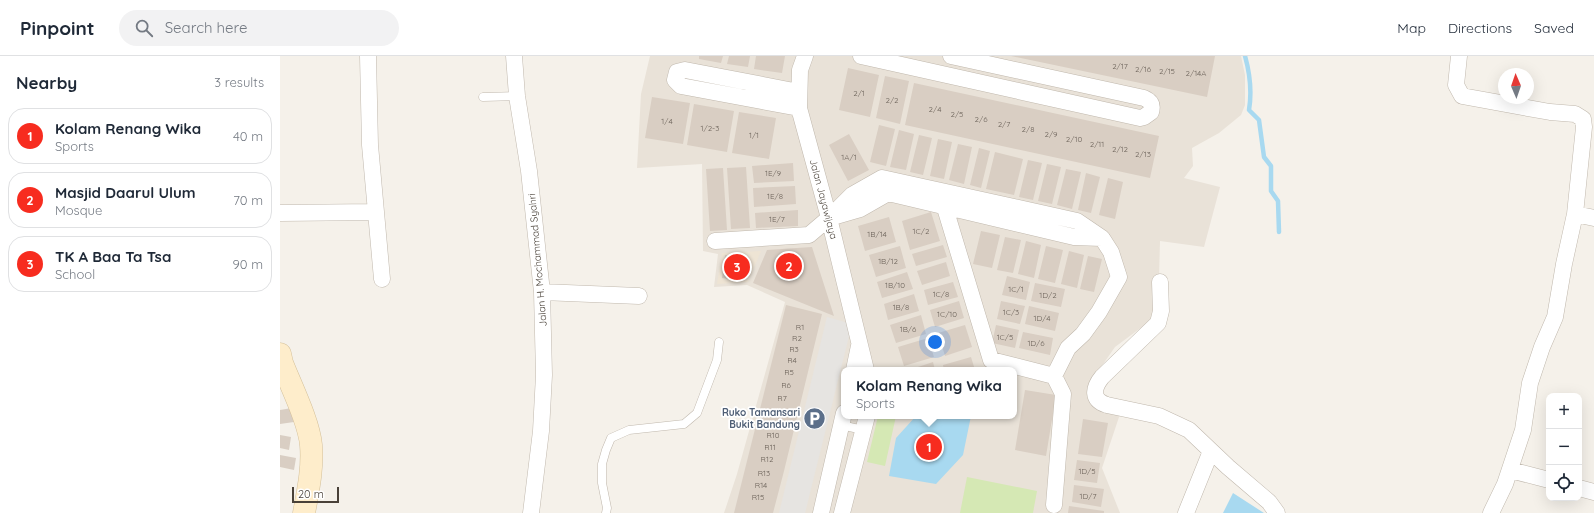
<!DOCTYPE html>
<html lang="en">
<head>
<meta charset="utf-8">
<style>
  body { margin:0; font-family:Quicksand,sans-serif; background:#f2f2f3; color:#1f2937 }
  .controls { position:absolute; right:12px; bottom:12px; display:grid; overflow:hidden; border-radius:8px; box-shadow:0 4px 16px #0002 }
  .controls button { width:36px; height:36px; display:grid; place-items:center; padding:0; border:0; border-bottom:1px solid #e0e1e3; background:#fff; color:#1f2937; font:20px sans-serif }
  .compass { position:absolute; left:1218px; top:12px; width:36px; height:36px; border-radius:50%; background:#fff; box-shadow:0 4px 16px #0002; rotate:358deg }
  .scale { position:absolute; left:12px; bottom:10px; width:47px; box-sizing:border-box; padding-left:4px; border:2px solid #494138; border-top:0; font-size:11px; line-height:14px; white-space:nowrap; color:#494138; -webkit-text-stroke:3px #fff; paint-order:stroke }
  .you { position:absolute; left:655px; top:286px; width:14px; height:14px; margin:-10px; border:3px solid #fff; border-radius:50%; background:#1a73e8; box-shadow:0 0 0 6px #1a73e833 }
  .badge { display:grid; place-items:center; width:26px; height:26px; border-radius:50%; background:#f72c1f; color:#fff; font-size:13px; font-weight:700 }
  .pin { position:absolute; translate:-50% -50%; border:2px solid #fff; box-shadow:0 1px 4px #0006 }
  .popup { position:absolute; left:561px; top:311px; width:176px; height:52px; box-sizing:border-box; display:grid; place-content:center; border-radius:8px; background:#fff; filter:drop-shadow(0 1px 3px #0005); font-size:13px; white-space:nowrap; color:#747a83 }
  .popup b { font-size:15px; color:#1f2937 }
  .popup::after { content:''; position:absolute; left:50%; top:100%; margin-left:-8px; border:8px solid transparent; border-top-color:#fff }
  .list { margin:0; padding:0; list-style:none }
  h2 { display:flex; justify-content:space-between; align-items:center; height:52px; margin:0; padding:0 16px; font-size:17px }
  h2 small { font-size:13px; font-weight:400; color:#747a83 }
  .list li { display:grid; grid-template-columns:26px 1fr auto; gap:12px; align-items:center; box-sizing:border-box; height:56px; margin:0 8px 8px; padding:0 8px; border:1px solid #e0e1e3; border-radius:16px }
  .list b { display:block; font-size:15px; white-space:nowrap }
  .list p { margin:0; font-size:13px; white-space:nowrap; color:#747a83 }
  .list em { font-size:13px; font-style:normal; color:#747a83 }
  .icon { flex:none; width:22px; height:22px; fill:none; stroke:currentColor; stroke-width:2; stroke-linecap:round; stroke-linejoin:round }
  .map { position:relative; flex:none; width:1314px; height:457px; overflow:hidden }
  header { display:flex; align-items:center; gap:24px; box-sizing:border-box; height:56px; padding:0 20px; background:#fff; border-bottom:1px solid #e0e1e3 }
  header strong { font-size:19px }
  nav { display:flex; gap:22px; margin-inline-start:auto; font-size:14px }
  .search { width:280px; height:36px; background:#f2f2f3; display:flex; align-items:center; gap:10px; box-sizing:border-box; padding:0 14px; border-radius:22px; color:#747a83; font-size:15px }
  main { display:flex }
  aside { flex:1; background:#fff }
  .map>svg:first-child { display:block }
  .residential { fill:#e9e2d8; fill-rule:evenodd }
  .education { fill:#eee4d4 }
  .green { fill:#d5e8b4 }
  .parking { fill:#e6e4e1 }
  .water { fill:#a8d9f0 }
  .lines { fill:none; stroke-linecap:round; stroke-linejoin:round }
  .stream { stroke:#a8d9f0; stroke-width:4.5 }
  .building { fill:#d9cec3 }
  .lane-casing { stroke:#c0b8ad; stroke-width:9 }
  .street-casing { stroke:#c0b8ad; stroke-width:17 }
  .secondary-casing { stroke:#d4c09a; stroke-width:23 }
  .lane { stroke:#fff; stroke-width:8 }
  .street { stroke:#fff; stroke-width:16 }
  .secondary { stroke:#feedcb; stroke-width:22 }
  .labels { text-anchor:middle; stroke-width:3.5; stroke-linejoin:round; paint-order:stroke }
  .number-label { font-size:8px; fill:#6d645b }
  .street-label { font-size:10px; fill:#494138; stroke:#fff }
  .service-label { font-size:10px; font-weight:bold; fill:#4e5e75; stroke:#fff; text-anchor:end }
</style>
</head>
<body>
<header>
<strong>Pinpoint</strong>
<div class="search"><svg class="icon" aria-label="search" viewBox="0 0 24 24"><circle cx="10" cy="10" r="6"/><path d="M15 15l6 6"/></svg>Search here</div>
<nav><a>Map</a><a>Directions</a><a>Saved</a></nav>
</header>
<main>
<aside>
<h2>Nearby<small>3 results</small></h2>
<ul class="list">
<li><span class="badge">1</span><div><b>Kolam Renang Wika</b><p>Sports</p></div><em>40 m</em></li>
<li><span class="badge">2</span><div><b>Masjid Daarul Ulum</b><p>Mosque</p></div><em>70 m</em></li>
<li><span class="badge">3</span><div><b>TK A Baa Ta Tsa</b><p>School</p></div><em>90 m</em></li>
</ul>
</aside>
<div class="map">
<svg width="1314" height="457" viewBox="0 0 1314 457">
  <rect width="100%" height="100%" fill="#f5f1ea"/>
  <!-- residential -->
  <path class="residential" d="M370 0H961L965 19V49L961 59 939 77 912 92 913 110 904 122 940 131 924 191 880 185 878 259 835 291 821 311 812 332 840 358 822 412 840 457H444L457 418 505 246 467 229 434 231 438 198 423 195 422 108 357 112 361 38ZM564 314H734V360H564Z"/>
  <!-- education -->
  <path class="education" d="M481 195 468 226 437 228 442 197Z"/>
  <!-- green -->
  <path class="green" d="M598 360H616L605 410 587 406Z
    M687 421 757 435 753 457H680Z"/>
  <!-- parking -->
  <path class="parking" d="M547 261 572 268 525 457H499Z"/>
  <!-- water -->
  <path class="water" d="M636 360H691L683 399 656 428 609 420 616 382Z
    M953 437 984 457H943Z"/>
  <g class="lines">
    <!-- stream -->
    <path class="stream" d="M965 0C970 18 972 36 969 54L979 64 984 101 991 110V135L998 145 999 176"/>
  </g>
  <!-- building -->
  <path class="building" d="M419 0H443L441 7 419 3Z
    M449 0H470L468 11 447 8Z
    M476 0H505L502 17 474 13Z
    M731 0H935L927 41Z
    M568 12 599 19 590 61 559 54Z
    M605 20 629 25 620 68 596 62Z
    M634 27 879 80 870 122 625 69Z
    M372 41 410 47 403 88 365 82Z
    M414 48 454 55 447 96 407 89Z
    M459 56 496 62 489 103 452 97Z
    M599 69 615 73 606 110 590 106Z
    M619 74 634 78 626 114 610 111Z
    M569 78 589 114 568 125 549 89Z
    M639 79 652 82 643 119 630 116Z
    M658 83 672 86 664 123 650 120Z
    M678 88 692 91 684 128 669 124Z
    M699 92 710 95 701 132 690 129Z
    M715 96 743 103 734 139 706 133Z
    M748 104 762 107 753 144 739 141Z
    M513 107 514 125 474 127 472 110Z
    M767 108 781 111 772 148 758 145Z
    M466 111 470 172 451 173 447 112Z
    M443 112 447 174 430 175 426 113Z
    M786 113 801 116 792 153 777 149Z
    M806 117 820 121 811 157 798 154Z
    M828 122 843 126 835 163 819 159Z
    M515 130 516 148 474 151 473 132Z
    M518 154V170L476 172 475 157Z
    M651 156 660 185 630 194 622 165Z
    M609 161 616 186 585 195 578 170Z
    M701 175 720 179 712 212 693 208Z
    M725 181 741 184 733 217 717 214Z
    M746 185 761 189 754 222 738 218Z
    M663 189 667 201 636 210 632 198Z
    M620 190 626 212 596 221 589 199Z
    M766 190 783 194 775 227 758 223Z
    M532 191 554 260 473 227 487 194Z
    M789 195 804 199 797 232 781 228Z
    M445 199 460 201 457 224 442 222Z
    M808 200 822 203 814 236 800 233Z
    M666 206 670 220 642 229 637 215Z
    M627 216 633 233 602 242 597 226Z
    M727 220 750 226 746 244 722 239Z
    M673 226 678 241 648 249 644 234Z
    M755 227 785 233 781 251 751 245Z
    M634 238 639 255 608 264 604 248Z
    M679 245 684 262 655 271 650 254Z
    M721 245 745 250 740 268 717 263Z
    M506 249 542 258 504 415 493 457H454Z
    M749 250 779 257 775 275 745 268Z
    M641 259 646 278 616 287 610 269Z
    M685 269 692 291 665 300 658 277Z
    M716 269 739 274 735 292 712 287Z
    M743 276 773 282 770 299 739 292Z
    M648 282 654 301 624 310 618 291Z
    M691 301 695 314H664L663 309Z
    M653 306 655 314H629Z
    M745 334 776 339 766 400 735 394Z
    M12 352 14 366 0 368V354Z
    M803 363 828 367 822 401 798 398Z
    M0 379 11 381 9 394 0 392Z
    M0 399 16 402 14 414 0 411Z
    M797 404 820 407 817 427 794 424Z
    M794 429 824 433 821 451 792 446Z
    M789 450 824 455V457H788Z"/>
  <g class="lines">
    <defs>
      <path id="lane" d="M203 41 237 40
        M561 369 583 374
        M326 457 327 452 322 427V408L326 394 331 382 349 374 404 368 417 357 437 304 439 286"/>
      <path id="street" d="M88 0 90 89 102 223
        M234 0 237 40 249 115 262 236 264 319 261 375 251 457
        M525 0 520 14 519 52 549 162 586 314
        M581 0 860 62 864 61 871 56C873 49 871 45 864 42L671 0
        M1179 0 1176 29 1182 40 1270 56 1295 58 1303 63 1304 71 1295 158 1284 208 1275 261 1262 291 1250 327 1243 374 1225 428 1211 457
        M519 36 405 14 397 16 395 24 401 30 519 52
        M602 122 797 165 822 182 794 181 608 137 580 153 549 162 572 139Z
        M662 142 711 304 774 320
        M0 157 95 156
        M1295 158 1314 162
        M435 185 529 179 549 162
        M880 226 881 255 878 267 822 321C813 332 811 344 827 349L879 360 909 374 948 411 989 446 997 457
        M262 236 359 240
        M574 314 579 290
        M1230 414 1269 424
        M1299 432 1314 436
        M774 449 783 338 774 320 788 292 803 278 819 256 839 221 831 196 822 182
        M541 457 564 357
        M562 457 587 360
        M906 457 931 395"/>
      <path id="secondary" d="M0 298 2 307C11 330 29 366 31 389 33 412 28 435 24 457"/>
    </defs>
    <!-- lane casing -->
    <use href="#lane" class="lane-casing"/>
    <!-- street casing -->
    <use href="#street" class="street-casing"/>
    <!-- secondary casing -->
    <use href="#secondary" class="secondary-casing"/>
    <!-- lane -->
    <use href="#lane" class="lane"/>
    <!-- street -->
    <use href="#street" class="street"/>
    <!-- secondary -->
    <use href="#secondary" class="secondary"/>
  </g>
  <!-- icons -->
  <defs>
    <symbol id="parking-disc" viewBox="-11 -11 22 22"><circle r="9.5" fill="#5c6f8a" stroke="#fff"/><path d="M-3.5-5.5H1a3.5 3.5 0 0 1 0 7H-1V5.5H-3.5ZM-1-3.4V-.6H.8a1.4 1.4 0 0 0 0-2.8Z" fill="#fff"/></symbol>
  </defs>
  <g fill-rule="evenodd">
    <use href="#parking-disc" x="522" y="350" width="25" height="25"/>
  </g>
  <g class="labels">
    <!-- number labels -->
    <g class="number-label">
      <text x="840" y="13">2/17</text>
      <text x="863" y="16">2/16</text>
      <text x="887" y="18">2/15</text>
      <text x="916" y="20">2/14A</text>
      <text x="579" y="40">2/1</text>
      <text x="612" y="47">2/2</text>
      <text x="655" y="56">2/4</text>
      <text x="677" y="61">2/5</text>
      <text x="701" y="66">2/6</text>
      <text x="387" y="68">1/4</text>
      <text x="724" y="71">2/7</text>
      <text x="430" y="75">1/2-3</text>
      <text x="748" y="76">2/8</text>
      <text x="771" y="81">2/9</text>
      <text x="474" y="82">1/1</text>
      <text x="794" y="86">2/10</text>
      <text x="817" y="91">2/11</text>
      <text x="840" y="96">2/12</text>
      <text x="863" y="101">2/13</text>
      <text x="569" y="104">1A/1</text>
      <text x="493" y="120">1E/9</text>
      <text x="495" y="143">1E/8</text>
      <text x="497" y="166">1E/7</text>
      <text x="641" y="178">1C/2</text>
      <text x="597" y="181">1B/14</text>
      <text x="608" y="208">1B/12</text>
      <text x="615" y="232">1B/10</text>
      <text x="736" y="236">1C/1</text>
      <text x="661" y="241">1C/8</text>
      <text x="768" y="242">1D/2</text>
      <text x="621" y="254">1B/8</text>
      <text x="731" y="259">1C/3</text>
      <text x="667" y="261">1C/10</text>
      <text x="762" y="265">1D/4</text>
      <text x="520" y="274">R1</text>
      <text x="628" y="276">1B/6</text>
      <text x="725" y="284">1C/5</text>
      <text x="517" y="285">R2</text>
      <text x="756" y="290">1D/6</text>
      <text x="514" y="296">R3</text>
      <text x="512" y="307">R4</text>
      <text x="509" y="319">R5</text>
      <text x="506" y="332">R6</text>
      <text x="502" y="345">R7</text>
      <text x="493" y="382">R10</text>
      <text x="490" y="394">R11</text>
      <text x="487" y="406">R12</text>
      <text x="807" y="418">1D/5</text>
      <text x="484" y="420">R13</text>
      <text x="481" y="432">R14</text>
      <text x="808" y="443">1D/7</text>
      <text x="478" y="444">R15</text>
    </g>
    <!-- street labels -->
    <g class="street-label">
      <text transform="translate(544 143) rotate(75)" y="4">Jalan Jayawijaya</text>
      <text transform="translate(257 204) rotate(-95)" y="4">Jalan H. Mochammad Syahri</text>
    </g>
    <!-- service labels -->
    <g class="service-label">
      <text x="520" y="360">Ruko Tamansari<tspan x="520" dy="12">Bukit Bandung</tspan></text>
    </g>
  </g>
</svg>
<div class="controls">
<button>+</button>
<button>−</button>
<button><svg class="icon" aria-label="locate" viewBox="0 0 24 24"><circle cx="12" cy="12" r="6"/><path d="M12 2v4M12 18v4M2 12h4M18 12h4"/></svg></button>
</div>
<svg class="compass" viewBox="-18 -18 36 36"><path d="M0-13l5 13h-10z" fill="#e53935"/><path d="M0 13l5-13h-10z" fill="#747a83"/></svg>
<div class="scale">20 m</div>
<div class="you"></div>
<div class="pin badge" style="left:649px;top:391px">1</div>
<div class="popup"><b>Kolam Renang Wika</b>Sports</div>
<div class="pin badge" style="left:509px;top:210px">2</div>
<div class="pin badge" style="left:457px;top:211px">3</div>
</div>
</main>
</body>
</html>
